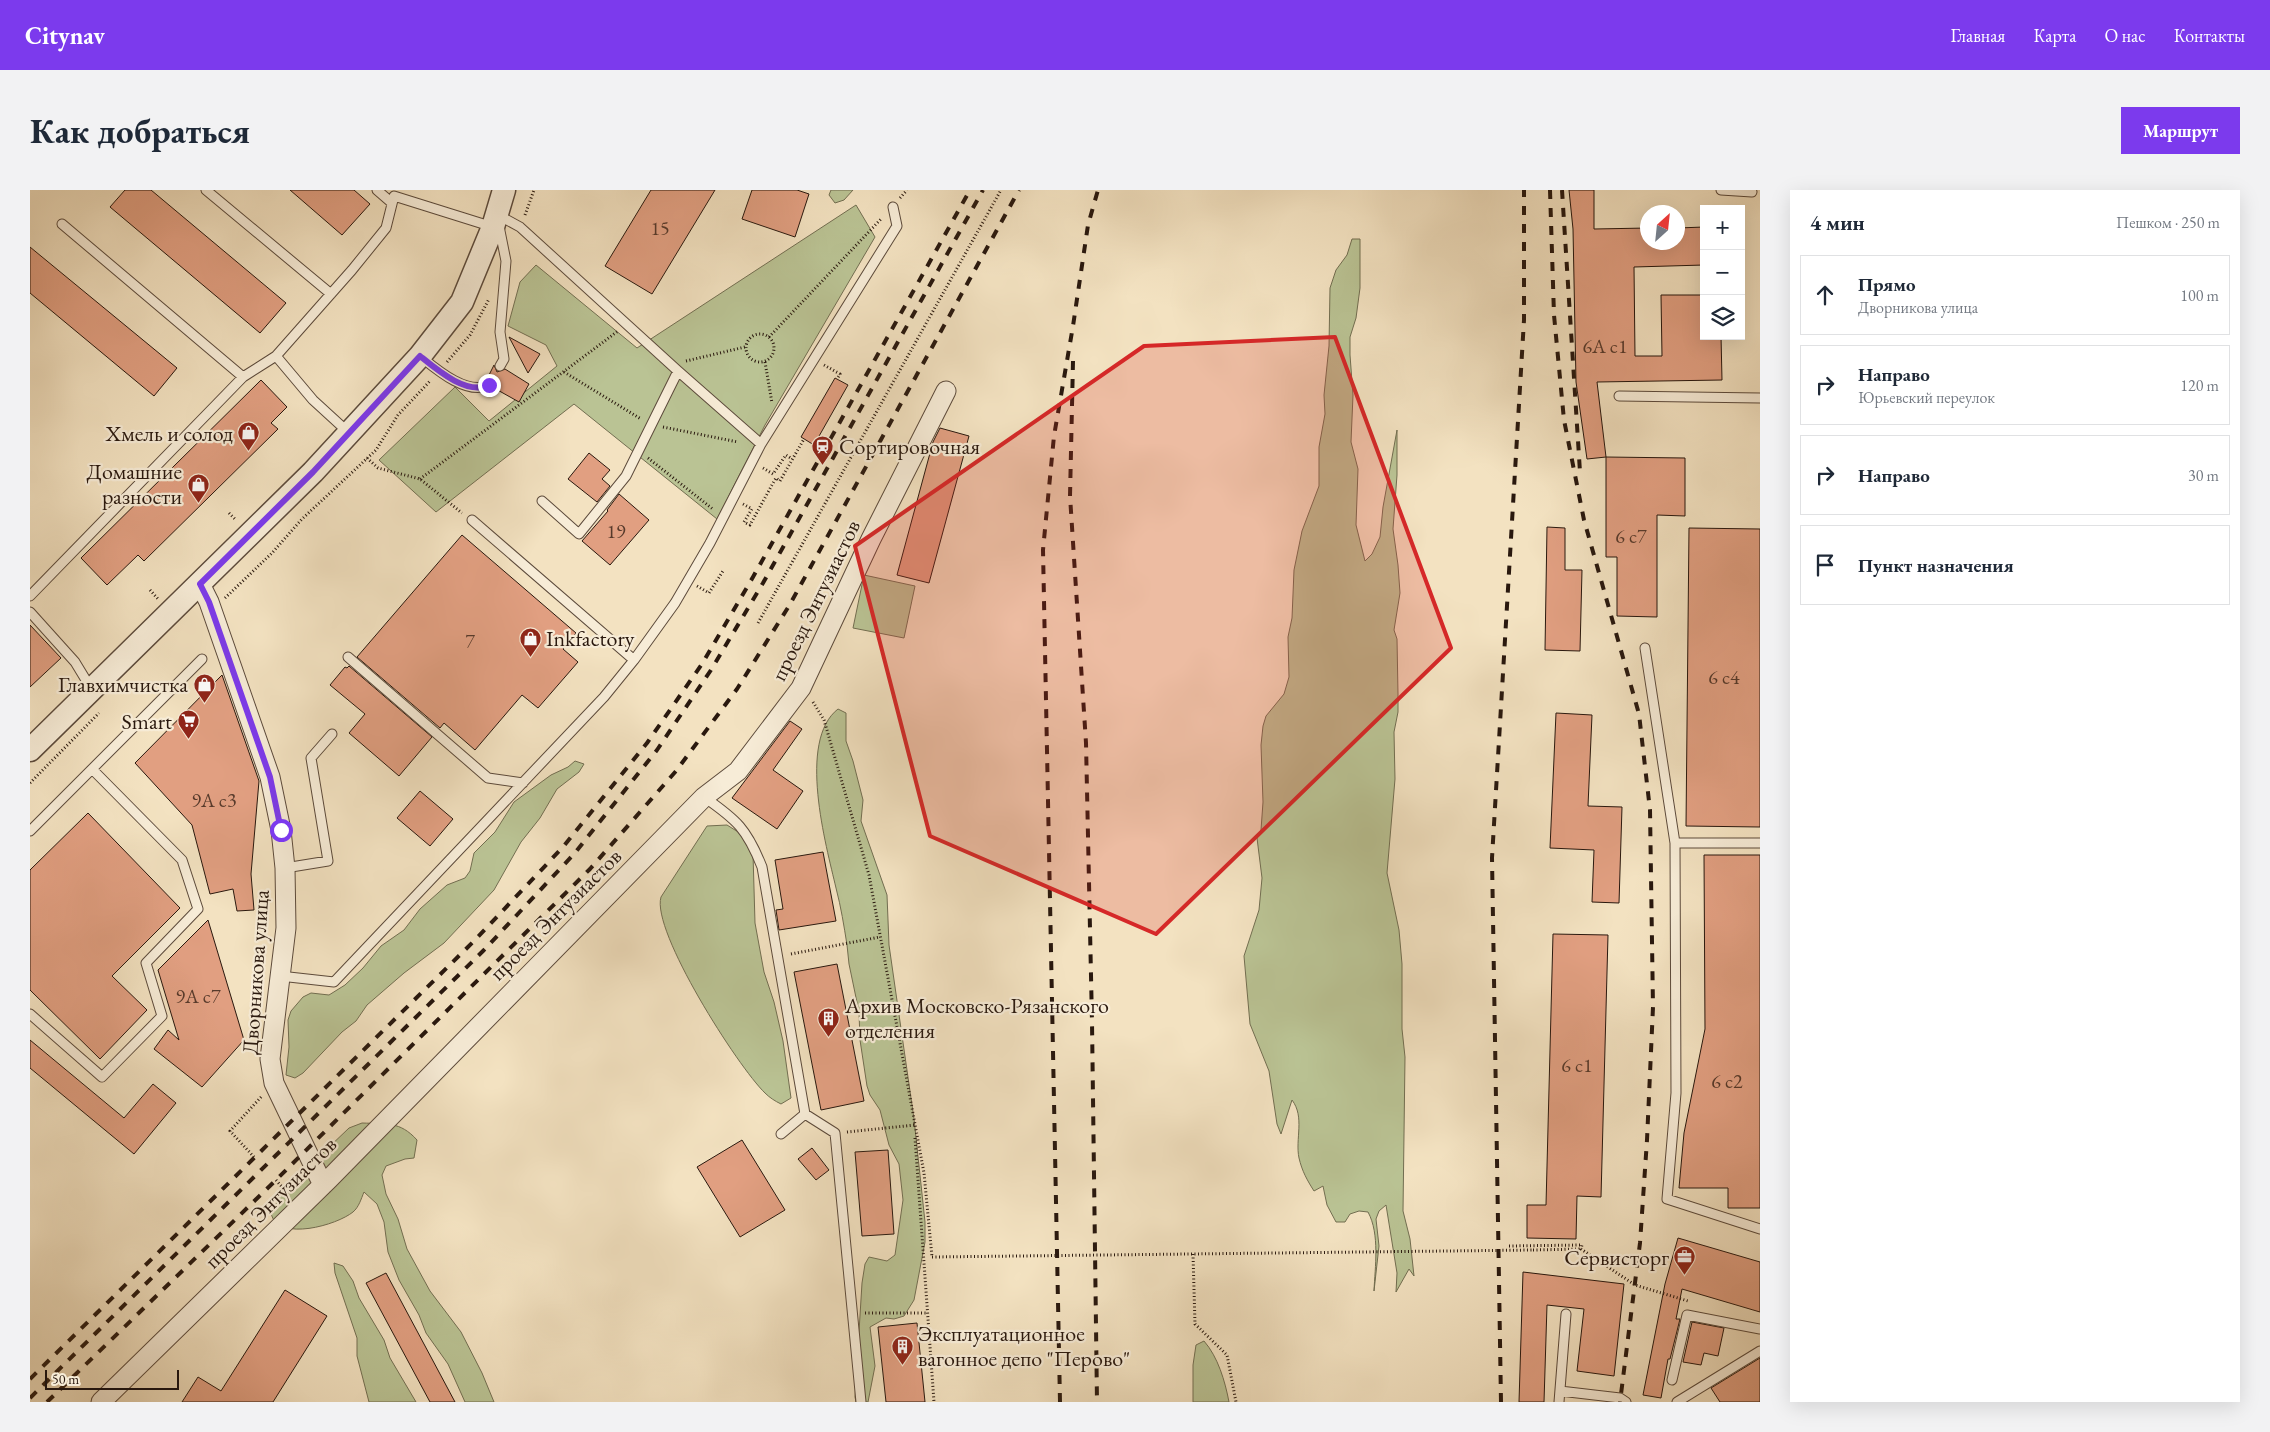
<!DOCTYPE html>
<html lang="ru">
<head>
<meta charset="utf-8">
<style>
  body { margin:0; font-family:"EB Garamond",serif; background:#f2f2f3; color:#1f2937 }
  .controls { position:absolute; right:15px; top:15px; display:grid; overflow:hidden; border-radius:0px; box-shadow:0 5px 20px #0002 }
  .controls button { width:45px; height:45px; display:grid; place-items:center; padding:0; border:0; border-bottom:1px solid #e0e1e3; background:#fff; color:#1f2937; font:25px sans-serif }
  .compass { position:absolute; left:1610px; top:15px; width:45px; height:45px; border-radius:50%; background:#fff; box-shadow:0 5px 20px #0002; rotate:27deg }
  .scale { position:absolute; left:15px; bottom:12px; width:134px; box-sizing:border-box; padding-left:5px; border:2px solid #29180e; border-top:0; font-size:14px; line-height:18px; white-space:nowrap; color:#29180e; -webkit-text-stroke:4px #f7ecd7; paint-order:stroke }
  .stop { position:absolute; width:15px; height:15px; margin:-11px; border:4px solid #7c3aed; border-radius:50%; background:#fff }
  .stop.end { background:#7c3aed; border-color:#fff; box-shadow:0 1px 5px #0008 }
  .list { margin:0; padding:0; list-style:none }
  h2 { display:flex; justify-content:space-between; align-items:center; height:65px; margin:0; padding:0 20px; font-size:21px }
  h2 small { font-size:16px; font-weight:400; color:#747a83 }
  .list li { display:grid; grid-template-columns:32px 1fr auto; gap:15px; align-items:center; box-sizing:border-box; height:80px; margin:0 10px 10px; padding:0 10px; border:1px solid #e0e1e3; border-radius:0px }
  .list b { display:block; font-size:19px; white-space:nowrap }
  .list p { margin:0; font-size:16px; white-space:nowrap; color:#747a83 }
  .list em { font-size:16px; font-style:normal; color:#747a83 }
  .icon { flex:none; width:28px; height:28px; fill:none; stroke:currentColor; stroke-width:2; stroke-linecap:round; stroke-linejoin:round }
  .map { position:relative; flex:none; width:1730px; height:1212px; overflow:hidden; border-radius:0px }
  header { display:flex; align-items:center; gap:30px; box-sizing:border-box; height:70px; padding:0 25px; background:#7c3aed; color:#fff }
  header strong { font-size:24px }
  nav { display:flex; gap:28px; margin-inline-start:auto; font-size:18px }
  .intro { display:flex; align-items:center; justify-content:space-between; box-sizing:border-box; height:120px; padding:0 30px }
  h1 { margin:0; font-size:35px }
  .button { padding:12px 22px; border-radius:0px; background:#7c3aed; color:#fff; font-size:18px; font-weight:700 }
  main { display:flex; gap:30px; padding:0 30px }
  aside { flex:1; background:#fff; border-radius:0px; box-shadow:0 5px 20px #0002 }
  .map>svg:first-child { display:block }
  .green { fill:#bac394; stroke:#726e51 }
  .building { fill:#e19f81; stroke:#29180e }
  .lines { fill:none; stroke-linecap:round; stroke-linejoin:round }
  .service-casing { stroke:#5c4a3b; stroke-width:11 }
  .minor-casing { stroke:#5c4a3b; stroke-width:21 }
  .tertiary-casing { stroke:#5c4a3b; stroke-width:25 }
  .path { stroke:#29180e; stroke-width:3; stroke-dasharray:1 2.5; stroke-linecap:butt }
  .service { stroke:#f7ecd7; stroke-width:9 }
  .minor { stroke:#f7ecd7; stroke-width:19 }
  .tertiary { stroke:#f7ecd7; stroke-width:22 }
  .rail { stroke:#29180e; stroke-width:4; stroke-dasharray:9 9; stroke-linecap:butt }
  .path-bridge { stroke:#29180e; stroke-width:3; stroke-dasharray:1 2.5; stroke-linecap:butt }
  .route { stroke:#7c3aed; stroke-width:6 }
  .marked { fill:#d62828; fill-opacity:0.2; stroke:#d62828; stroke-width:4; stroke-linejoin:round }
  .labels { text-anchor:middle; stroke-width:4.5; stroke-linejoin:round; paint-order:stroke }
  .number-label { font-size:20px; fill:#573a2b }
  .poi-label { font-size:22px; fill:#29180e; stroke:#f7ecd7; text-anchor:end }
  .street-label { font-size:22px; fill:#29180e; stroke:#f7ecd7 }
</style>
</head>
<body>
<header>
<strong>Citynav</strong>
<nav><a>Главная</a><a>Карта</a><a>О нас</a><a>Контакты</a></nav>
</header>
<div class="intro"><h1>Как добраться</h1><a class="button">Маршрут</a></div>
<main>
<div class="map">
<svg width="1730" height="1212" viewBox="0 0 1730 1212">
  <rect width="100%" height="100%" fill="#f3e2c1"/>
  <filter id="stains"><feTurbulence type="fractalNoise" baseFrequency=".004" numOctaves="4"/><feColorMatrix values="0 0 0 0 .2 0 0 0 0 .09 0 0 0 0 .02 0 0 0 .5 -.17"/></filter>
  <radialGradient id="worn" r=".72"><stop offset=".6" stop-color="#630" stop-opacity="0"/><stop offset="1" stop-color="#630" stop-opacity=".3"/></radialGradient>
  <!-- green -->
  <path class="green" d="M801 0H823L814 10 805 13 799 5Z
    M826 15 845 47 735 235 687 329 544 214 406 322 349 270 425 197 459 231 527 176 516 155 478 136 490 92 506 75 607 158Z
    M1322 49H1330V98L1326 128 1320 147V165L1323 205 1321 252 1328 279 1326 335 1335 371 1342 364 1350 347 1353 317 1367 240V285L1363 339 1368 375 1370 403 1364 440 1367 449 1368 504V522L1364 542 1365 589 1357 683 1369 740 1372 774V839L1375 867 1373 1021 1380 1049 1384 1086 1379 1079 1366 1102 1367 1083 1356 1015 1349 1021 1346 1029 1349 1056 1344 1101C1345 1077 1350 1044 1338 1022L1329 1021 1320 1024 1315 1032H1306L1297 1015 1293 996 1284 1001C1277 990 1272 981 1269 968 1265 949 1275 927 1262 910L1251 944 1247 934 1239 881 1220 834 1214 766 1229 720 1232 688 1227 648 1231 640 1233 612 1231 555 1233 536 1236 526 1254 504 1259 487 1258 447 1262 428 1264 380 1272 341 1289 296V257L1295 224 1294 205 1299 156 1300 98 1306 80 1317 65Z
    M834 385 885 396 874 448 823 438Z
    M808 519 816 523V551L823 571 833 610 831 631 857 705 859 755 884 929 895 1032V1052L884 1110 874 1126 864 1129 856 1128 840 1137 845 1176 838 1212H826L825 1207 832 1093 835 1074 839 1067 857 1071 865 1065 873 1010 869 974 859 955 850 920 840 905 837 896 830 850 829 822 819 774 817 755C814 736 811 717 806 698 796 655 767 551 808 519Z
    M545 571 554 574 549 582 527 599 510 628 491 652 464 700 414 753 374 783 337 815 326 831 312 842 273 883 265 888 256 885 259 857 258 830 261 821 273 807 281 803 299 805 315 795 333 778 351 756 374 740 390 719 417 695 435 688 440 681 444 663 465 642 484 612 521 585 538 577Z
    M697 635 713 645 723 664 725 733 734 782 744 812 753 851 761 908 751 914C745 911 740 908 735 903 708 877 621 741 631 707L677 636Z
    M332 933C356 934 370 931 387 950L384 968 375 969 356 976 352 985 356 1004 368 1029 377 1059 400 1101 431 1142 452 1183 464 1212H435L418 1174 396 1143 389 1125 369 1090 358 1062 354 1032 347 1014 334 1002C331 1009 329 1017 323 1022 307 1035 249 1052 241 1024L252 1002 319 938Z
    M304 1073 313 1076 323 1091 329 1108 354 1150 360 1168 386 1212H339L327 1166V1148L305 1083Z
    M1174 1151C1188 1167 1195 1191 1199 1212H1163V1175L1166 1155Z"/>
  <!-- building -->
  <path class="building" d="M95 0H121L256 113 230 143 80 17Z
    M260 0H324L340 14 312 45Z
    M621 0H685L622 104 575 76Z
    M722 0H767L779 4 765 47 712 29Z
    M1539 0H1564V39L1618 38V52H1648V38L1674 37V75L1604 77 1605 166H1632L1631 105H1674V146H1691L1692 190 1567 192 1576 267 1557 269 1546 192 1543 39Z
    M0 57 147 178 124 206 0 103Z
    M479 147 510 164 498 183Z
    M464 175 467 182 475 179 499 194 489 212 464 198V191L457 189Z
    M805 188 818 195 784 255 771 247Z
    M231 190 257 217 241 233 248 239 114 371 108 365 77 395 51 368Z
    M910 238 939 246 899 393 867 385 903 252Z
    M559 263 580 280 572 289 580 296 567 312 538 289Z
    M1576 267 1655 268V326L1627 325V427L1587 426V367H1576Z
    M589 304 619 330 580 375 552 351 578 321 577 320Z
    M1517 337 1535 338V380H1552L1550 461 1515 460Z
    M1659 338 1730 339V637L1656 636Z
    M432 345 546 443 533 459 548 472 508 518 492 505 445 560 414 533 410 538 327 467Z
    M0 435 31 468 0 497Z
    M319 476 402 547 369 586 319 543 335 524 300 495 315 477 317 478Z
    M192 485 229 591 221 684 224 720 207 721 203 699 180 704 162 635 105 573Z
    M1526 523 1562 525 1558 616 1592 617 1589 713 1562 712 1564 660 1520 658Z
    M760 531 772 539 743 580 773 601 747 639 702 608Z
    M390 601 423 629 400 656 367 628Z
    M58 623 150 718 82 786 117 820 70 869 0 800V680Z
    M793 662 806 731 749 740 746 720 753 719 745 670Z
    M1674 665H1730V1018H1698V998H1649L1654 943 1675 839Z
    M178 730 214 850 172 897 124 859 138 840 149 850 128 780Z
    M1523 744 1578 745 1571 1007 1547 1006 1546 1049 1497 1048V1015H1516Z
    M807 774 834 911 791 920 764 782Z
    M0 850 94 928 123 894 146 913 104 964 0 878Z
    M712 950 755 1020 710 1047 667 977Z
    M782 958 799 980 786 990 768 969Z
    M858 960 864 1044 832 1046 825 962Z
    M1648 1048 1730 1072V1122L1652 1099 1646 1129H1650L1640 1169H1638L1631 1208 1613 1205 1635 1094Z
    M1493 1082 1594 1094 1584 1186 1547 1181 1554 1119 1517 1115 1514 1212H1489Z
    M356 1083 425 1212H400L336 1093Z
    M255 1100 297 1126 243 1212H152L168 1187 191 1201Z
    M1662 1132 1694 1138 1688 1166 1674 1163 1671 1175 1653 1172Z
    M887 1133 895 1212H856L848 1137Z
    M1730 1168V1212H1690L1681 1198Z"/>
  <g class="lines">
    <defs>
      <path id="service" d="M176 0 301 104
        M347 0 362 13
        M1691 0 1722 2
        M32 34 213 187
        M469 36 476 71 470 142 474 169 470 176
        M246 166 283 210 319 243
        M390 166C406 179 437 206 459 195
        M1589 206 1730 208
        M731 254 867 36 863 17
        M512 311 549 344 596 286 648 181
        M442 330 604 470
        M0 406 213 187 246 166 322 80 356 38 364 6 463 37
        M0 422 45 472 62 500
        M1615 458 1645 653 1646 903 1637 1009 1730 1039
        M318 467 458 588 493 593
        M674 607C707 630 717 639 732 677L775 924 805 943 831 1212
        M0 641 172 469
        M1645 653H1730
        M255 678 298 671 281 568 302 544
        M250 786 304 792 574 507 604 470 645 413 680 353 731 254 648 181 490 37 468 25
        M0 824 72 887 132 826 116 773 168 719 152 670 62 579
        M751 944 775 924
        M1642 1190 1657 1125 1730 1139
        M1530 1201 1590 1208 1596 1212
        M1529 1212 1536 1124
        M1647 1212 1730 1161"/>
      <path id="minor" d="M170 394 179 412 240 587 251 640 255 678 256 738 240 869 244 893 293 995
        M71 1212 299 989 674 607 708 581 771 498 841 349 916 201"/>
      <path id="tertiary" d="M0 560 283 282 390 166 432 112 463 37 474 0"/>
    </defs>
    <!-- service casing -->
    <use href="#service" class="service-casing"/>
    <!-- minor casing -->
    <use href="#minor" class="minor-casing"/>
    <!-- tertiary casing -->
    <use href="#tertiary" class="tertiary-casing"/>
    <!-- path -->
    <path class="path" d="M870 8 877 0
      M495 25 504 0
      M716 158a14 14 0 1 1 28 0a14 14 0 1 1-28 0Z
      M739 147 852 28
      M656 171 715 157
      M417 172 440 145 459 109
      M735 172 742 213
      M794 175 810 184 807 189
      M534 182 611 229
      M633 237 708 252
      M337 268 348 278 390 289 432 323
      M618 268 684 320
      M733 278 743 284 756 265 762 269
      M390 289 588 141
      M713 314 722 319 714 332 720 335 742 295 746 288 750 291 774 249
      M199 323 206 330
      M667 396 679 403 693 381
      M120 400 128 409
      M195 408 242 363 272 329 346 260 368 225 401 190
      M728 433 971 0
      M783 512 794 530 839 685 894 983 902 1067
      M0 593 69 523
      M761 764 850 747
      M817 942 885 935
      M885 948 904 1212
      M224 967 200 941 232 906
      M246 990 259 1005
      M1479 1056 1552 1055 1551 1059 1605 1095 1658 1111
      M1503 1060 1551 1059
      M1163 1064 1165 1134 1197 1165 1206 1212
      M835 1123H897"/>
    <!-- service -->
    <use href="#service" class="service"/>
    <!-- minor -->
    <use href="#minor" class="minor"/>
    <!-- tertiary -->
    <use href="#tertiary" class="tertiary"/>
    <!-- rail -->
    <path class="rail" d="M1520 0 1524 125 1534 230 1554 330 1609 524 1620 620 1623 817 1617 950 1610 1053 1590 1212
      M1532 0 1550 282
      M1043 171 1040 306 1056 553 1062 832 1067 1212
      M0 1189 444 751 533 657 617 553 672 474 723 387 940 0
      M0 1208 454 760 544 664 627 560 681 480 733 393 953 0
      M17 1212 246 990 560 679 646 581 707 499 759 416 989 0
      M1030 1212 1013 360 1024 246 1043 136 1058 35 1068 0
      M1471 1212 1462 668 1494 130V0"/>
    <!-- path-bridge -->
    <path class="path-bridge" d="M902 1067 1503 1060"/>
  </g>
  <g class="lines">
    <!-- route -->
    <path class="route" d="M251 640 240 587 179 412 170 394 283 282 390 166C406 179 437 206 459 195"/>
  </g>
  <!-- marked area -->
  <path class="marked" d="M1305 147 1421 458 1126 744 900 646 825 356 1114 156Z"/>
  <!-- icons -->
  <defs>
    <symbol id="shop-pin" viewBox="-11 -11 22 30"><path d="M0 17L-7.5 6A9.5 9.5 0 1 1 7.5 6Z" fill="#8f2418" stroke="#f7ecd7"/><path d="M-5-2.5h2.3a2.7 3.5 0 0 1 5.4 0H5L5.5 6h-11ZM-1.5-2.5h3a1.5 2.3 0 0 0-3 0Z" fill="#fff"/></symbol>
    <symbol id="station-pin" viewBox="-11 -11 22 30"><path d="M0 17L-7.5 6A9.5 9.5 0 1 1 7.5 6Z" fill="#8f2418" stroke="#f7ecd7"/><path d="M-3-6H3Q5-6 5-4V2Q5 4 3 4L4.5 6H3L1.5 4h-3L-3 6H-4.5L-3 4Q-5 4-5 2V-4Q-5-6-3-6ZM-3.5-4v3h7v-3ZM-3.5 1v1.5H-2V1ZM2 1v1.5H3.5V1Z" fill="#fff"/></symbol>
    <symbol id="supermarket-pin" viewBox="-11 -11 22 30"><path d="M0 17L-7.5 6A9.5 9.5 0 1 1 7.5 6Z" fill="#8f2418" stroke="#f7ecd7"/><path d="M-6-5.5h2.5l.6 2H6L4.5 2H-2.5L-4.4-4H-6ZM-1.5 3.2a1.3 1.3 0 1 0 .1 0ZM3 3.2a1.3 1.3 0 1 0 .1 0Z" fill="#fff"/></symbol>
    <symbol id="building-pin" viewBox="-11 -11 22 30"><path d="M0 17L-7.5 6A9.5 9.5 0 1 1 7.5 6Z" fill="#8f2418" stroke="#f7ecd7"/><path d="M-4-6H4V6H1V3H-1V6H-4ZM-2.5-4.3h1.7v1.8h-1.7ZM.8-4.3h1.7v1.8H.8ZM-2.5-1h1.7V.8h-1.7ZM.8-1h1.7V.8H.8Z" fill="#fff"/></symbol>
    <symbol id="office-pin" viewBox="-11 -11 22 30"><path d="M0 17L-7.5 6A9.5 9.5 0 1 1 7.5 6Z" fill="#8f2418" stroke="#f7ecd7"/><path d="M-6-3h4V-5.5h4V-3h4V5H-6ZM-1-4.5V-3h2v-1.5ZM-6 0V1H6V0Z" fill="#fff"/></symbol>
  </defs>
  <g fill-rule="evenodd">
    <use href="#shop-pin" x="206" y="230" width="25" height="34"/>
    <use href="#station-pin" x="780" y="244" width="25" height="34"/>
    <use href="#shop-pin" x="156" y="282" width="25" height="34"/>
    <use href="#shop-pin" x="488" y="436" width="25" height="34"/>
    <use href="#shop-pin" x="162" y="482" width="25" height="34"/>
    <use href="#supermarket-pin" x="146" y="518" width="25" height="34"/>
    <use href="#building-pin" x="786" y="816" width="25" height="34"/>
    <use href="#office-pin" x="1642" y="1054" width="25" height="34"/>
    <use href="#building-pin" x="860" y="1144" width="25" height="34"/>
  </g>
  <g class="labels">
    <!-- number labels -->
    <g class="number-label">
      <text x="630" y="45">15</text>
      <text x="1575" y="163">6А с1</text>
      <text x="586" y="348">19</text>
      <text x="1601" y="353">6 с7</text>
      <text x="440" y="458">7</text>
      <text x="1694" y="494">6 с4</text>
      <text x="184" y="617">9А с3</text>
      <text x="168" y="813">9А с7</text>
      <text x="1547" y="882">6 с1</text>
      <text x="1697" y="898">6 с2</text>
    </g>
    <!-- poi labels -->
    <g class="poi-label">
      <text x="203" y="251">Хмель и солод</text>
      <text x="809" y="264" text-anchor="start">Сортировочная</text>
      <text x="152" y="289">Домашние<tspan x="152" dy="25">разности</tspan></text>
      <text x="516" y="456" text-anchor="start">Inkfactory</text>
      <text x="158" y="502">Главхимчистка</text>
      <text x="142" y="539">Smart</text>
      <text x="815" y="823" text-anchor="start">Архив Московско-Рязанского<tspan x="815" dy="25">отделения</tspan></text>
      <text x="1639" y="1075">Сервисторг</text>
      <text x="888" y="1151" text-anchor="start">Эксплуатационное<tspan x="888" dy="25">вагонное депо "Перово"</tspan></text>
    </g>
    <!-- street labels -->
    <g class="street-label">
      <text transform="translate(785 410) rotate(-64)" y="8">проезд Энтузиастов</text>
      <text transform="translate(525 724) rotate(-45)" y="8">проезд Энтузиастов</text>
      <text transform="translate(225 782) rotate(-86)" y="8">Дворникова улица</text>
      <text transform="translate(240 1012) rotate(-45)" y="8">проезд Энтузиастов</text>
    </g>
  </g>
  <rect width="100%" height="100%" filter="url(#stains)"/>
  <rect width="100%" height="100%" fill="url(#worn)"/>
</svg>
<div class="controls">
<button>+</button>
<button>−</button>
<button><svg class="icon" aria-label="layers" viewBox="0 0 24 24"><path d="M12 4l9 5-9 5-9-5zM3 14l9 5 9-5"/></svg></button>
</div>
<svg class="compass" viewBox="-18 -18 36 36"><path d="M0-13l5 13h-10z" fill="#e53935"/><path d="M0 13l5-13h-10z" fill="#747a83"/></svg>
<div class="scale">50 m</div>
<div class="stop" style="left:251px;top:640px"></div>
<div class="stop end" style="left:459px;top:195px"></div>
</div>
<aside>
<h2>4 мин<small>Пешком · 250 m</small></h2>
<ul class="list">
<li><svg class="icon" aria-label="ahead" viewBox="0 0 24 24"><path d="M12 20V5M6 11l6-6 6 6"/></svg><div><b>Прямо</b><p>Дворникова улица</p></div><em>100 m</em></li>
<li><svg class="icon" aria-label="right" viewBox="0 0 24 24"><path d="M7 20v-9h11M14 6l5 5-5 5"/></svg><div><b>Направо</b><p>Юрьевский переулок</p></div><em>120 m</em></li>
<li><svg class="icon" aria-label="right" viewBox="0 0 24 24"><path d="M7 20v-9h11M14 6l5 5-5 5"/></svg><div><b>Направо</b></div><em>30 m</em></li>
<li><svg class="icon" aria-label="arrive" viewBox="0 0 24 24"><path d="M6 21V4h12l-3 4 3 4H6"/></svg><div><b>Пункт назначения</b></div></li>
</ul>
</aside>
</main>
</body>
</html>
